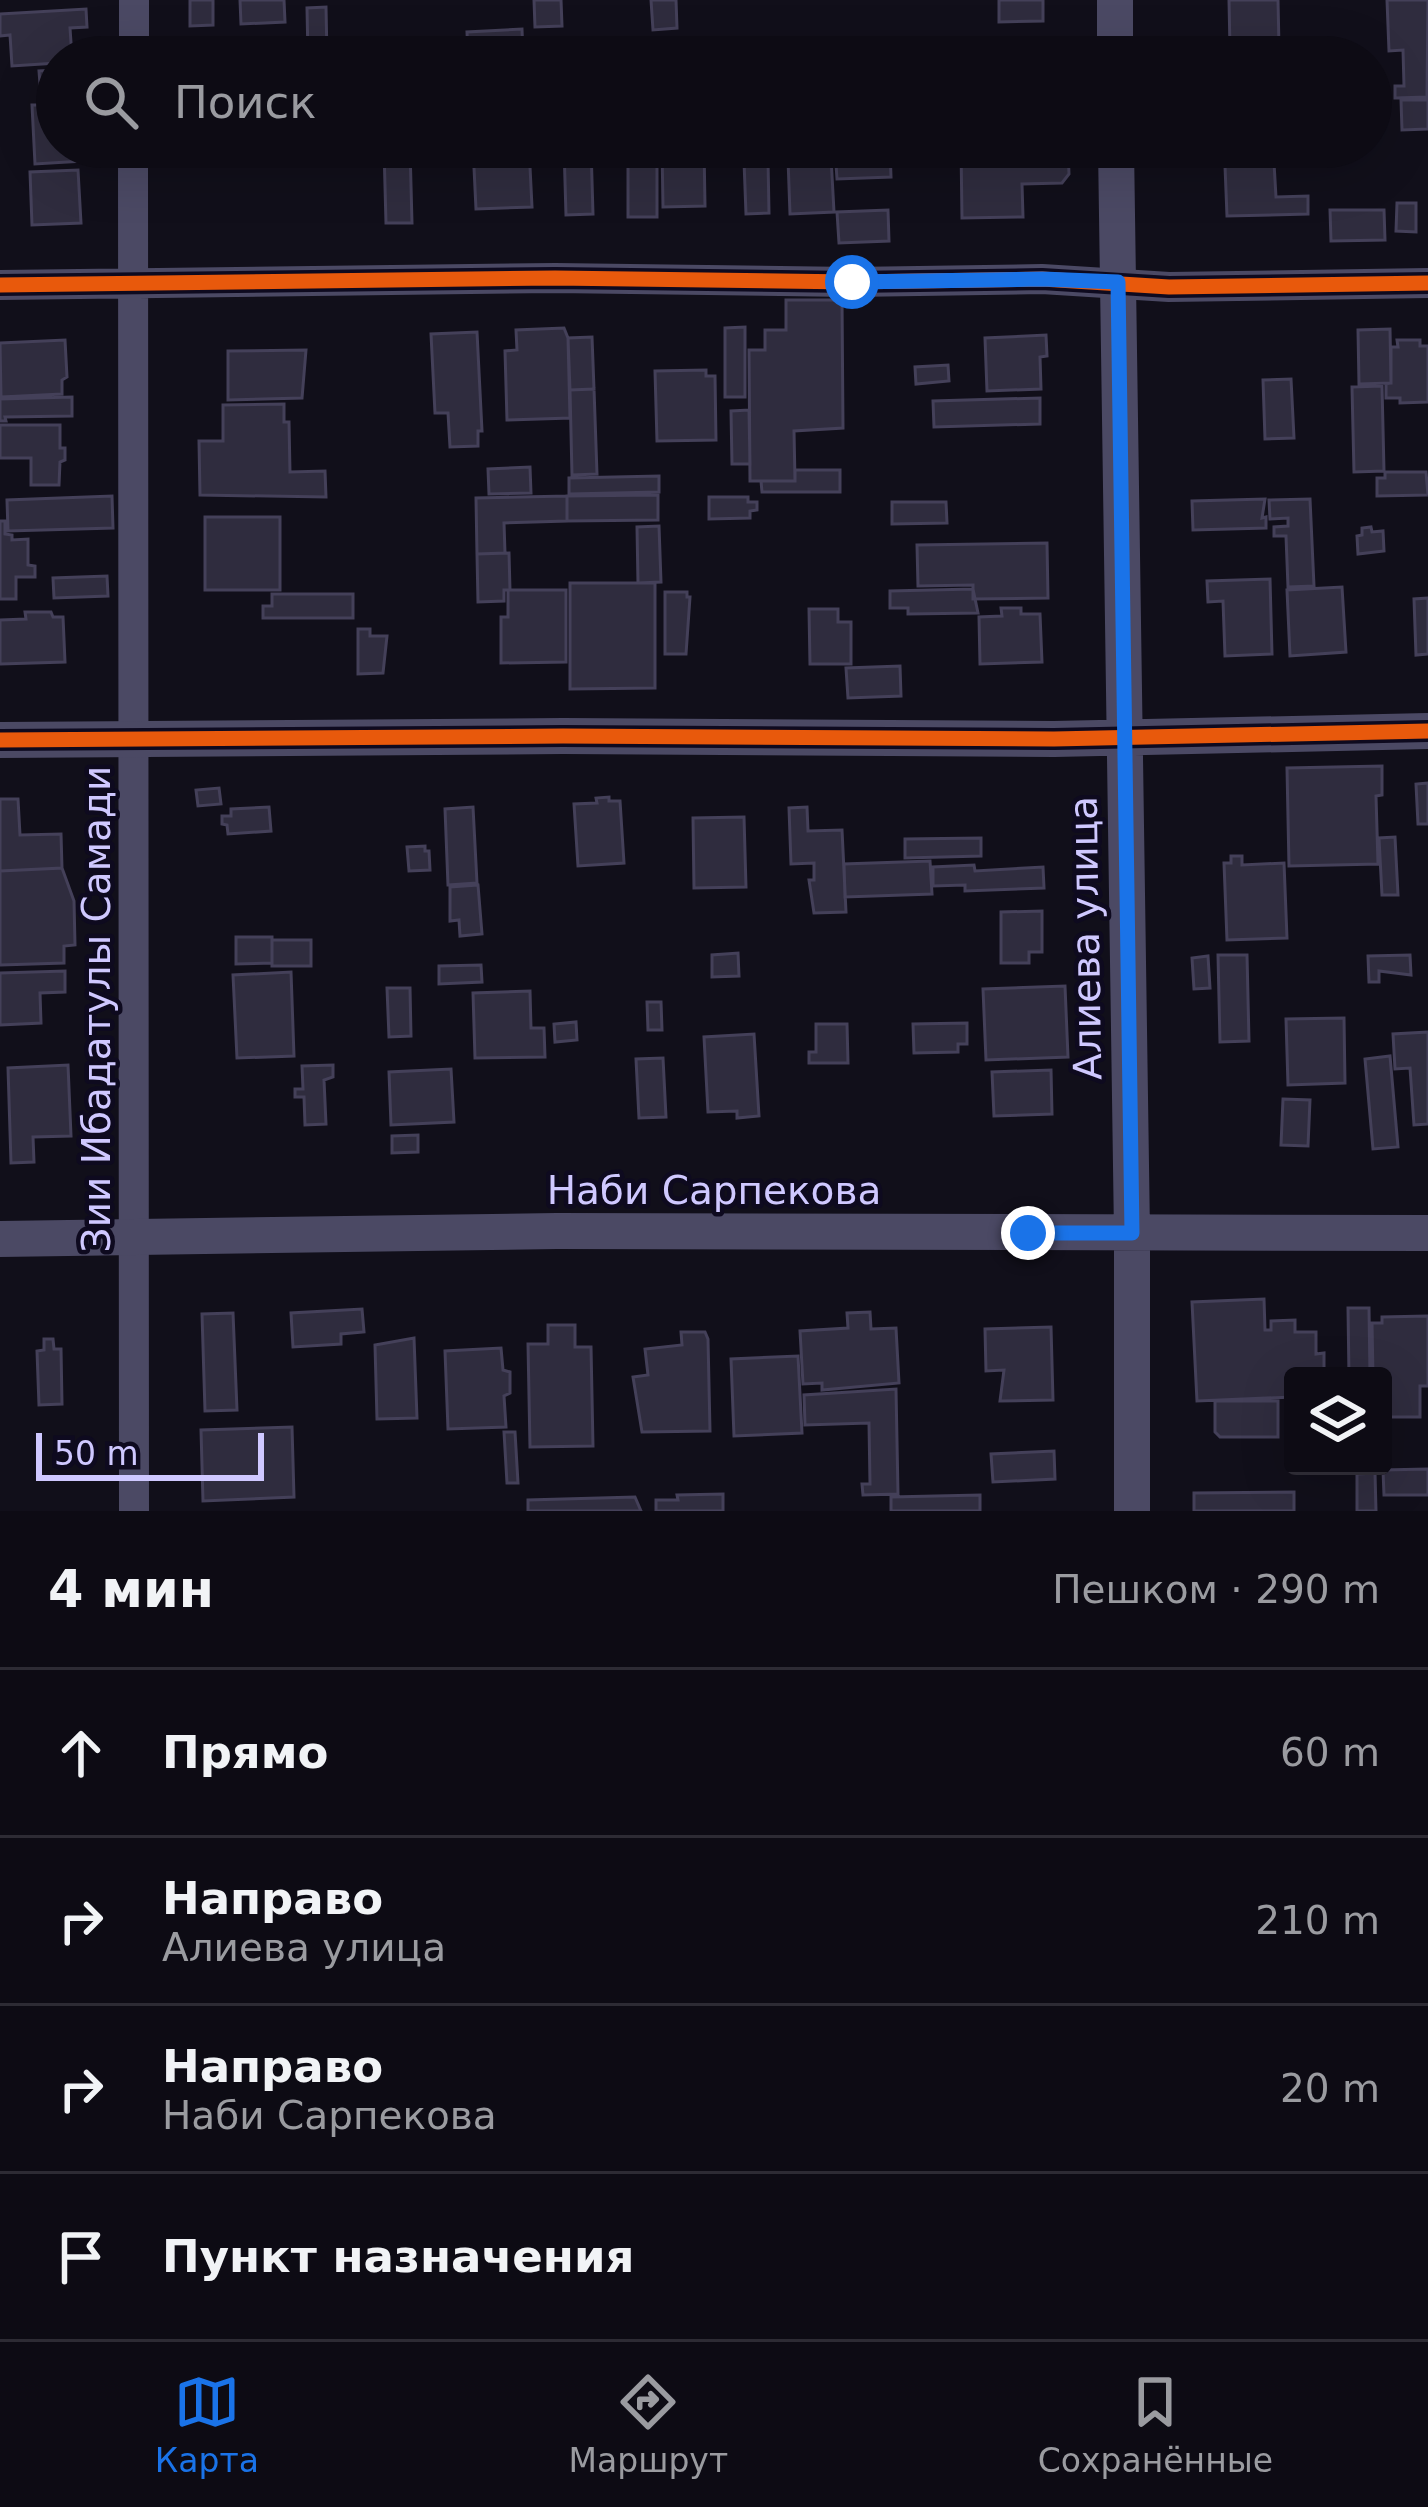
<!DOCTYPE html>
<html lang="ru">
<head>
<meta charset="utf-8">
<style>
  body { margin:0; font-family:"DejaVu Sans",sans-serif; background:#1b1922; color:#f1f3f6 }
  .controls { position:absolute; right:36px; bottom:36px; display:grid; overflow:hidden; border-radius:12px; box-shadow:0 12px 48px #0002 }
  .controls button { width:108px; height:108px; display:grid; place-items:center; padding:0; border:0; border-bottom:3px solid #2d2b34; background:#0d0b14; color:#f1f3f6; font:60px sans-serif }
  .scale { position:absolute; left:36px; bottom:30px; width:228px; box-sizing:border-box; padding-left:12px; border:6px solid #cfc8ff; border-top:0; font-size:33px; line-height:42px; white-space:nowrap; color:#cfc8ff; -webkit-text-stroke:9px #0e0a1f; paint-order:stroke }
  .stop { position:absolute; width:36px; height:36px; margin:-27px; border:9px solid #1a73e8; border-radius:50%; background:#fff }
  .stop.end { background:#1a73e8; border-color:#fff; box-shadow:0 3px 12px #0008 }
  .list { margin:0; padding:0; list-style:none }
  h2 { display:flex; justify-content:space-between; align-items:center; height:156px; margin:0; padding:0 48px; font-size:51px }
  h2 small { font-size:39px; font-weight:400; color:#9a9ba0 }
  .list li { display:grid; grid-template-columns:78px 1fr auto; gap:36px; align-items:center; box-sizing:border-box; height:168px; padding:0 48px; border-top:3px solid #2d2b34 }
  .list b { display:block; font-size:45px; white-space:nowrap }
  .list p { margin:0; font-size:39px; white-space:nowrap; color:#9a9ba0 }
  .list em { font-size:39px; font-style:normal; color:#9a9ba0 }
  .icon { flex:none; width:66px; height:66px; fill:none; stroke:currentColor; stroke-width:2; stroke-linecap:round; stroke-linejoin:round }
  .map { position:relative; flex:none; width:1428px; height:1511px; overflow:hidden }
  .search { position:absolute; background:#0d0b14; box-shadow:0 12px 48px #0002; left:36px; right:36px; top:36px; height:132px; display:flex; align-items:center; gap:30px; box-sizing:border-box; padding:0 42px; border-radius:66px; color:#9a9ba0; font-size:45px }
  .sheet { height:828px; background:#0d0b14 }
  nav { display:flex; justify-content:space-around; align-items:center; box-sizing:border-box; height:168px; border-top:3px solid #2d2b34; background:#0d0b14; font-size:33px; color:#9a9ba0 }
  nav a { display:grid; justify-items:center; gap:6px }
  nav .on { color:#1a73e8 }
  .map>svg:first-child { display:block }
  .building { fill:#2f2c3e; stroke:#444059; stroke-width:3 }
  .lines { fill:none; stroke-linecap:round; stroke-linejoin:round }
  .minor { stroke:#4b4964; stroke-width:30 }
  .tertiary { stroke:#4b4964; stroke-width:36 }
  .cycleway-casing { stroke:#0e0a1f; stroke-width:22 }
  .cycleway { stroke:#e8590c; stroke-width:15 }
  .route { stroke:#1a73e8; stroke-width:15 }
  .labels { text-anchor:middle; stroke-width:9; stroke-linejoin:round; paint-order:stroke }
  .street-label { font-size:39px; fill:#cfc8ff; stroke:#0e0a1f }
</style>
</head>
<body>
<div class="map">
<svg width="1428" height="1511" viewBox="0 0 1428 1511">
  <rect width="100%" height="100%" fill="#110f1a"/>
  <!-- building -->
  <path class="building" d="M190 0H213V25L190 26Z
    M240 0H284L285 22 241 24Z
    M534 0H561L562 26 535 27Z
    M651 0H676L677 28 653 30Z
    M999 0H1043V21L999 22Z
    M1229 0H1278L1279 47 1230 49Z
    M1387 0H1428L1427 97 1395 98V86H1404L1403 50 1389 51Z
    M326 7 327 57H308L307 8Z
    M86 9 87 27 70 28 72 57H57V63L12 66 10 35 0 36V14Z
    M522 29 523 57H468L467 32Z
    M1040 47 1041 57H965V49Z
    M1309 52V57H1226V53Z
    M57 70V96L41 97 39 71Z
    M57 98V147H82L83 161 35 164 32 105H40V99Z
    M1401 100H1428V129L1402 130Z
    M222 147H335V161L222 163Z
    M473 147H529L532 207 476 209Z
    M564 147H591L593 214 566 215Z
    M628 147H657V217H628Z
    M662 147H704L705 206 663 207Z
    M961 147H1068L1069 174 1062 183 1022 184 1023 217 962 218Z
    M410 148 412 223H386L384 149Z
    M890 149 891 177 837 179 835 150Z
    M1253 156 1274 163 1276 197 1308 196V214L1227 216 1225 166Z
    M831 157 834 212 790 214 788 159Z
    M768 160 769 213 746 214 744 161Z
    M78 170 81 223 32 225 30 172Z
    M1397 203H1416V232L1396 231Z
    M888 210 889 241 839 243 837 212Z
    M1330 210H1384L1385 240 1331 241Z
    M786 300H842L843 428 794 431 795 481H750L749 350H765V330H786Z
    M745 327V397H725V328Z
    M564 328 568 338 570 418 507 420 505 351 517 350 516 330Z
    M1390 329 1391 383 1359 384 1358 330Z
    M477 332 482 431H478V446L450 447 448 413H435L431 334Z
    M1046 335 1047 356 1040 357 1041 389 987 391 985 338Z
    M592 337 594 389 570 390 568 338Z
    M65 340 67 377 62 380V394L1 397 0 343Z
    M1397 340H1420V346H1428V402L1400 403V398H1386V384L1391 383V347H1398Z
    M306 350 302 398 228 400V351Z
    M948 365 949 381 916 384 915 367Z
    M706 370V376H715L716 440 657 441 655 371Z
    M1291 379 1294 438 1265 439 1263 380Z
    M1382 386 1384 471 1354 472 1352 387Z
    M594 389 597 474 572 475 570 390Z
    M72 397V416L5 417 6 421H0V399Z
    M1040 398V424L934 427 933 401Z
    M284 404V422H289L290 472 325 471 326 497 200 495 199 441H223V405Z
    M749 410 750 464H732L731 411Z
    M0 425H60V448H65V460L60 462 59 485H31V458H0Z
    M530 467 531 493 489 494 488 469Z
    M795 470H840V492H762L761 481H795Z
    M1385 472H1426L1428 495 1377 496V478H1385Z
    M659 476V492L569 494V478Z
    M658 495V520L567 521V496Z
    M112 496 113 528 8 531 7 500Z
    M567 496V521L504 523 505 553 477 554 476 498Z
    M709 497H748V502H757V510L750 511V518L709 519Z
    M1265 499 1262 518 1266 517V528L1193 530 1192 501Z
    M1310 499 1314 586 1288 587 1286 536H1274V527L1288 526V518L1270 519 1269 500Z
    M892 502H946L947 523 892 524Z
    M205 517H280V590H205Z
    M0 521H5V534L12 535V540L28 539V565L35 566V577H16V599H0Z
    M659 526 661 582 638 583 637 527Z
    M1371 527 1372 532 1383 531 1384 551 1358 554 1357 536 1362 535V528Z
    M1047 543 1048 598 973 599V585L918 586 917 545Z
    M509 553 510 590H504V601L478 602 477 554Z
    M107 576 108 596 54 598 53 578Z
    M1270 579 1272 654 1225 656 1223 601 1208 602 1207 581Z
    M570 583H655V688L570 689Z
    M1342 587 1346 652 1290 656 1287 590Z
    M973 589 978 613 908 614V608H890V591Z
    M508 590H566V662L501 663V617H508Z
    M665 592H687V597H690L686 654H665Z
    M272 594H353V618H263V606H272Z
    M1428 598V654L1416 655 1414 599Z
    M1001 608H1021V614H1040L1042 662 980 664 979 617 1002 616Z
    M809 609H838V622H851V664H810Z
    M25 612H51L53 617H63L65 662 0 664V620L26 619Z
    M358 629H370V636H387L383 673 358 674Z
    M900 666 901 696 848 698 846 668Z
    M1382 766V795L1376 796 1378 864 1289 866 1287 768Z
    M1428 783V824H1418L1416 784Z
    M219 788 221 804 198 806 196 790Z
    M609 797V801H620L624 863 578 866 574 804 597 803 596 798Z
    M0 799H18L20 835 61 834 62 868 0 871Z
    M269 807 271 831 228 834 227 825 222 824V816H231V809Z
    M473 807 477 883 448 885 445 809Z
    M807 807 808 831 842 830 846 912 814 913 809 880H814V863L791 864 789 808Z
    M744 817 746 887 694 888 693 818Z
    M1395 837 1398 895H1382L1379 838Z
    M981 838V856L905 858V839Z
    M425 846V851H429L430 870 409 871 407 847Z
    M1231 856H1242V865L1284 863 1287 938 1227 940 1224 863H1231Z
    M930 861 932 894 845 897 844 864Z
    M974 865 975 871 1043 867 1044 888 965 891V885L933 886V867Z
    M62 868 74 901 75 945 64 946V963L0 965V871Z
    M478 885 482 934 460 936 459 920 450 921V887Z
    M1042 911V952H1029V963H1001V912Z
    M236 937H272V963L236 964Z
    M272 940H311V966H272Z
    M738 953 739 976 712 977V955Z
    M1218 955H1247L1249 1041 1220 1042Z
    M1410 955 1411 975 1379 971V982H1369L1368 956Z
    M1208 956 1210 988 1194 989 1192 958Z
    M481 965 482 982 439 984V966Z
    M65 971V992L40 993 41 1023 0 1025V973Z
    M291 972 294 1056 237 1058 233 975Z
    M1065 986 1068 1057 986 1060 983 989Z
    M387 988H410L411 1036 389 1037Z
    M530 991 531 1028H544L545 1057 475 1058 473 993Z
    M647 1002H661L662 1030H648Z
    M1344 1018 1345 1083 1288 1085 1286 1019Z
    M576 1022 577 1040 555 1042 554 1024Z
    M967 1023V1044H958V1052L914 1053 913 1024Z
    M816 1024H847L848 1063H809V1052H816Z
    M1428 1032V1124L1414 1125 1410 1068 1395 1069 1393 1034Z
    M754 1034 759 1116 737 1118V1111L708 1112 704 1037Z
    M1390 1056 1398 1147 1373 1149 1365 1059Z
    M663 1058 666 1117 639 1118 636 1059Z
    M68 1065 71 1136 33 1137 34 1162 11 1163 8 1068Z
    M333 1065V1077L324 1080 326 1124 305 1125 304 1097H295V1089H303L302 1066Z
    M451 1069 454 1122 391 1125 389 1072Z
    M1051 1070 1052 1114 994 1116 992 1072Z
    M1283 1099 1310 1100 1308 1146 1281 1145Z
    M418 1135V1152L392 1153V1136Z
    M1264 1299 1265 1330H1271V1321L1295 1320V1332H1316V1354L1324 1353V1368L1320 1376H1293V1397L1197 1401 1192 1302Z
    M1348 1308H1369L1370 1376H1349Z
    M362 1309 364 1332 341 1334V1344L293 1347 291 1313Z
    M870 1312 871 1329 896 1328 899 1383 822 1390V1383L803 1384 800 1331 848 1328 847 1313Z
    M233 1313 237 1410 205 1411 202 1314Z
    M1428 1316V1386H1420V1417H1383V1376H1373L1372 1323H1382V1317Z
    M548 1325H575V1347H591L593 1446 530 1447 528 1344H548Z
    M1051 1327 1053 1400 1000 1401 1004 1370 986 1371 985 1329Z
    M681 1332H705L708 1339 710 1431 642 1432 633 1377 648 1375 645 1349 682 1345Z
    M414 1338 417 1418 377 1419 375 1345Z
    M44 1339H53L54 1349H61L62 1404 39 1405 37 1351 44 1350Z
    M501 1348 503 1370 510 1372V1393L504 1396 506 1427 448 1429 445 1351Z
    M798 1356 802 1433 734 1436 731 1359Z
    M896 1389 898 1494 863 1495 862 1484H870L869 1423 805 1425 804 1395Z
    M1215 1401H1278V1437H1220L1215 1432Z
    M292 1427 294 1497 203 1501 201 1430Z
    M504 1432H515L518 1483H507Z
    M1054 1451 1055 1479 993 1482 991 1454Z
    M1428 1469V1495H1384L1383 1470Z
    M1375 1473 1376 1511H1357V1474Z
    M1294 1492V1511H1194V1493Z
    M723 1494V1511H656V1500H678L677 1495Z
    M980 1495V1511H891V1497Z
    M635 1497 641 1511H528V1500Z"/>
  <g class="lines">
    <!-- minor -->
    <path class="minor" d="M134 57V0
      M133 147 134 1511
      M0 285 555 278 852 282 1042 279 1169 287 1428 283"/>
    <!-- tertiary -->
    <path class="tertiary" d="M1115 0V57
      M1116 147 1132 1233V1511
      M0 740 563 736 1054 739 1428 731
      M0 1239 557 1231 1428 1233"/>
    <defs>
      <path id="cycleway" d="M0 285 555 278 852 282 1042 279 1169 287 1428 283
        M0 740 563 736 1054 739 1428 731"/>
    </defs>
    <!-- cycleway casing -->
    <use href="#cycleway" class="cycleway-casing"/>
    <!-- cycleway -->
    <use href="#cycleway" class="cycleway"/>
  </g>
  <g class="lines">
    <!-- route -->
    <path class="route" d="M852 282 1042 279 1118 282 1132 1233H1028"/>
  </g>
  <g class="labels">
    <!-- street labels -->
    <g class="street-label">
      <text transform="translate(1085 938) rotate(-91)" y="14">Алиева улица</text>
      <text transform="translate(96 1009) rotate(-90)" y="14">Зии Ибадатулы Самади</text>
      <text x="714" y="1204">Наби Сарпекова</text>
    </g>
  </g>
</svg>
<div class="controls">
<button><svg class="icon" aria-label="layers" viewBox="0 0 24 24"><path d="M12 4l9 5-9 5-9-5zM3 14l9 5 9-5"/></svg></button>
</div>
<div class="scale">50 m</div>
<div class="stop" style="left:852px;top:282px"></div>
<div class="stop end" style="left:1028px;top:1233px"></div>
<div class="search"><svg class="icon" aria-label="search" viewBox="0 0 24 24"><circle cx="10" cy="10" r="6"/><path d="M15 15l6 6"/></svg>Поиск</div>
</div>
<section class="sheet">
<h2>4 мин<small>Пешком · 290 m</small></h2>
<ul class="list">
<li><svg class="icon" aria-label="ahead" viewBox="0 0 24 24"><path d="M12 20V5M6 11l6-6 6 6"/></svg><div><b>Прямо</b></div><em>60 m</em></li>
<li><svg class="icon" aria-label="right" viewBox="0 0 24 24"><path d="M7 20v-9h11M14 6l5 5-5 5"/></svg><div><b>Направо</b><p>Алиева улица</p></div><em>210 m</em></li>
<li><svg class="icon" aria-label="right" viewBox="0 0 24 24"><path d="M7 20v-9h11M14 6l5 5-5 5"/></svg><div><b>Направо</b><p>Наби Сарпекова</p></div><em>20 m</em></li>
<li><svg class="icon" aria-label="arrive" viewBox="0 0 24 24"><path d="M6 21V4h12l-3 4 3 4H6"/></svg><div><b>Пункт назначения</b></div></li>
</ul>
</section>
<nav>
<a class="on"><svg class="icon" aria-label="map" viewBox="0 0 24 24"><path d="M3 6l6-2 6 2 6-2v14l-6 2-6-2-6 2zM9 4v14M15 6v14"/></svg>Карта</a>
<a><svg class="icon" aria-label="directions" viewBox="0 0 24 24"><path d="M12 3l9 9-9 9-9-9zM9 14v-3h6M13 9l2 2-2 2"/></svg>Маршрут</a>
<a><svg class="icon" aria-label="saved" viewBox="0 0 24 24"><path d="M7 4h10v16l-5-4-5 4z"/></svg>Сохранённые</a>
</nav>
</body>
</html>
